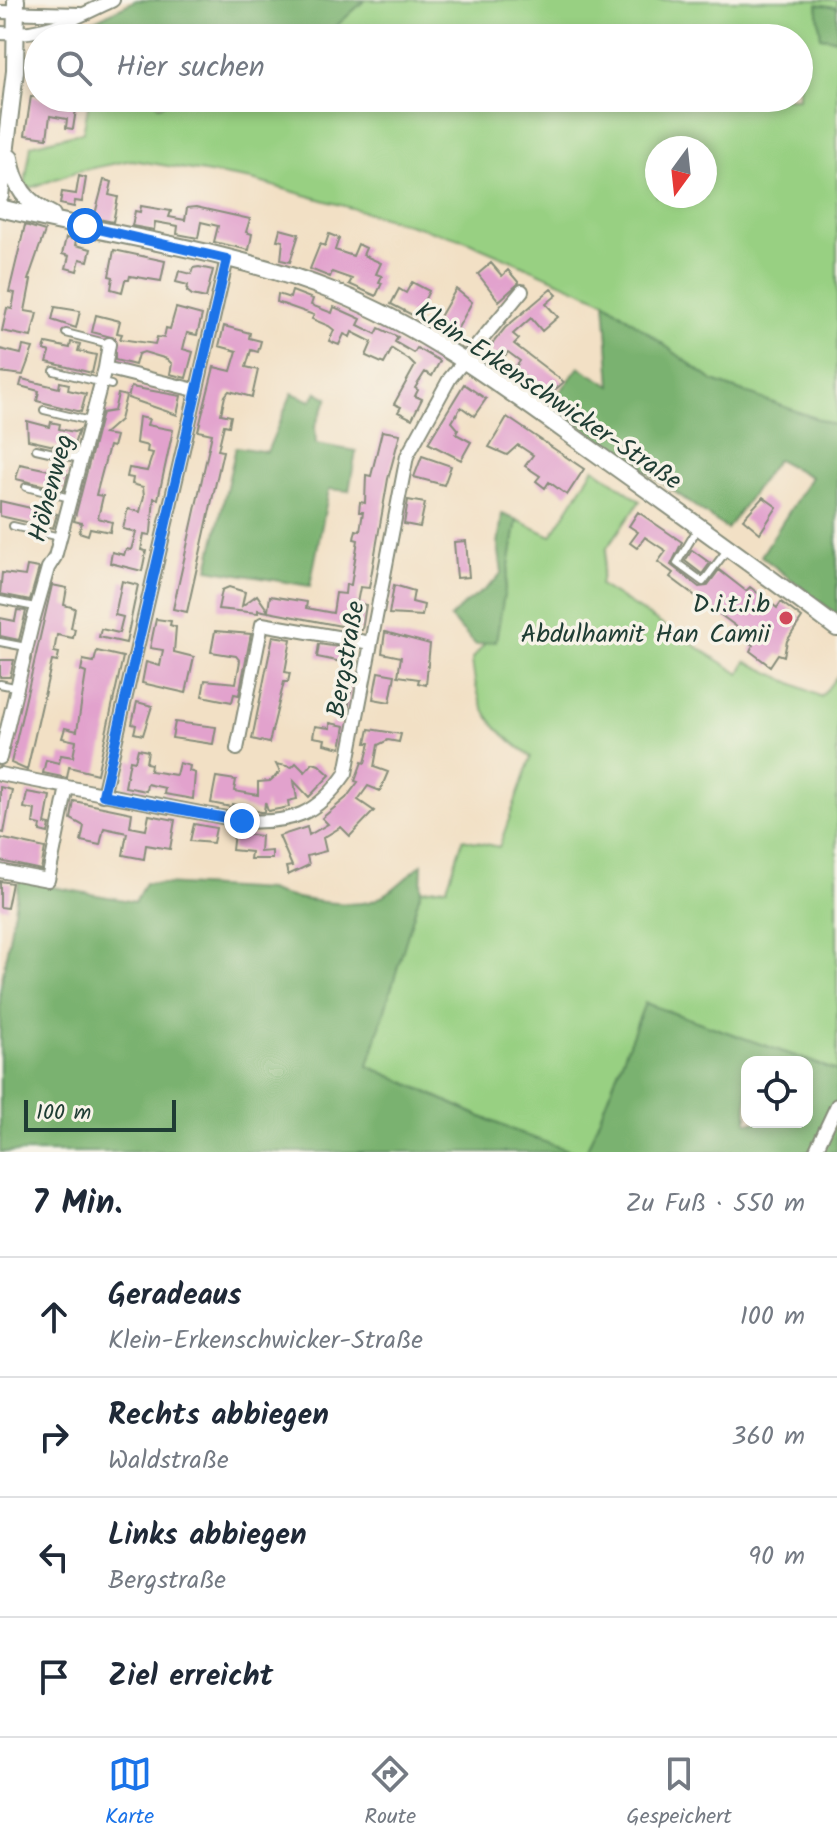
<!DOCTYPE html>
<html lang="de">
<head>
<meta charset="utf-8">
<style>
  body { margin:0; font-family:Kalam,sans-serif; background:#f6f6f7; color:#1f2937 }
  .controls { position:absolute; right:24px; bottom:24px; display:grid; overflow:hidden; border-radius:16px; box-shadow:0 4px 12px #0003 }
  .controls button { width:72px; height:72px; display:grid; place-items:center; padding:0; border:0; border-bottom:2px solid #e0e1e3; background:#fff; color:#1f2937; font:40px sans-serif }
  .compass { position:absolute; left:645px; top:136px; width:72px; height:72px; border-radius:50%; background:#fff; box-shadow:0 4px 12px #0003; rotate:195deg }
  .scale { position:absolute; left:24px; bottom:20px; width:152px; box-sizing:border-box; padding-left:8px; border:4px solid #1f3d34; border-top:0; font-size:22px; line-height:28px; white-space:nowrap; color:#1f3d34; -webkit-text-stroke:6px #f7f3e8; paint-order:stroke }
  .stop { position:absolute; width:24px; height:24px; margin:-18px; border:6px solid #1a73e8; border-radius:50%; background:#fff }
  .stop.end { background:#1a73e8; border-color:#fff; box-shadow:0 2px 8px #0008 }
  .list { margin:0; padding:0; list-style:none }
  h2 { display:flex; justify-content:space-between; align-items:center; height:104px; margin:0; padding:0 32px; font-size:34px }
  h2 small { font-size:26px; font-weight:400; color:#747a83 }
  .list li { display:grid; grid-template-columns:52px 1fr auto; gap:24px; align-items:center; box-sizing:border-box; height:120px; padding:0 32px; border-top:2px solid #e0e1e3 }
  .list b { display:block; font-size:30px; white-space:nowrap }
  .list p { margin:0; font-size:26px; white-space:nowrap; color:#747a83 }
  .list em { font-size:26px; font-style:normal; color:#747a83 }
  .icon { flex:none; width:44px; height:44px; fill:none; stroke:currentColor; stroke-width:2; stroke-linecap:round; stroke-linejoin:round }
  .map { position:relative; flex:none; width:837px; height:1152px; overflow:hidden }
  .search { position:absolute; background:#fff; box-shadow:0 4px 12px #0003; left:24px; right:24px; top:24px; height:88px; display:flex; align-items:center; gap:20px; box-sizing:border-box; padding:0 28px; border-radius:44px; color:#747a83; font-size:30px }
  .sheet { height:584px; background:#fff }
  nav { display:flex; justify-content:space-around; align-items:center; box-sizing:border-box; height:112px; border-top:2px solid #e0e1e3; background:#fff; font-size:22px; color:#747a83 }
  nav a { display:grid; justify-items:center; gap:4px }
  nav .on { color:#1a73e8 }
  .map>svg:first-child { display:block }
  .green { fill:#98d082; stroke:#5c865b; stroke-width:2; fill-rule:evenodd }
  .forest { fill:#7ab270; stroke:#4c7852; stroke-width:2; fill-rule:evenodd }
  .building { fill:#e2a2cd }
  .lines { fill:none; stroke-linecap:round; stroke-linejoin:round }
  .service-casing { stroke:#888e7c; stroke-width:10 }
  .minor-casing { stroke:#888e7c; stroke-width:16 }
  .tertiary-casing { stroke:#888e7c; stroke-width:20 }
  .service { stroke:#fff; stroke-width:6 }
  .minor { stroke:#fff; stroke-width:12 }
  .tertiary { stroke:#fff; stroke-width:16 }
  .route { stroke:#1a73e8; stroke-width:10 }
  .poi-dot { fill:#d1495b; stroke:#f7f3e8; stroke-width:3 }
  .labels { text-anchor:middle; stroke-width:7; stroke-linejoin:round; paint-order:stroke }
  .street-label { font-size:26px; fill:#1f3d34; stroke:#f7f3e8 }
  .poi-label { font-size:26px; fill:#1f3d34; stroke:#f7f3e8; text-anchor:end }
</style>
</head>
<body>
<div class="map">
<svg width="837" height="1152" viewBox="0 0 837 1152">
  <rect width="100%" height="100%" fill="#f7f3e8"/>
  <filter id="ink" filterUnits="userSpaceOnUse"><feTurbulence type="fractalNoise" baseFrequency=".0125" numOctaves="2"/><feDisplacementMap in="SourceGraphic" scale="16" xChannelSelector="R" yChannelSelector="G"/><feConvolveMatrix kernelMatrix="1 2 1 2 8 2 1 2 1" color-interpolation-filters="sRGB"/></filter>
  <filter id="wash" filterUnits="userSpaceOnUse"><feTurbulence type="fractalNoise" baseFrequency=".006" numOctaves="4" result="noise"/><feDisplacementMap in="SourceGraphic" scale="32" xChannelSelector="R" yChannelSelector="G"/><feGaussianBlur stdDeviation="1.8" result="paint"/><feColorMatrix in="noise" values="0 0 0 0 0 0 0 0 0 0 0 0 0 0 0 0 0 1.4 0 .05"/><feComposite in="paint" operator="in"/></filter>
  <g filter="url(#wash)">
    <rect width="100%" height="100%" fill="#f2e0c5"/>
    <!-- green -->
    <path class="green" d="M365 0H837V7L817 5 821 37 837 39V426L713 381 605 301 464 240 252 180 132 160 78 171 30 188 25 184 31 145 83 132 90 98H153L159 106 178 98H799V38H313L333 29ZM657 148H705V196H657Z
      M594 468 640 501 607 548 600 585 740 674 746 661 821 697 837 676V1071L645 1003 586 1152H575C503 1131 437 1094 367 1066L421 890 447 887 463 839 499 847 531 757C491 726 477 713 472 660L498 626 517 520 551 536Z"/>
    <!-- forest -->
    <path class="forest" d="M136 0H365L333 29 313 38H98L78 28Z
      M817 4 837 7V39L821 37Z
      M605 301 713 381 837 426V615L761 556 811 477 777 459 727 529 551 404 579 367 611 386Z
      M317 392 328 398 315 426 316 444 356 451 349 491 329 489 310 586 208 569 236 447 267 452 292 393 311 401Z
      M502 514 517 520 496 641 476 645 450 618C466 599 488 592 502 572L498 545Z
      M422 864 421 890 368 1066C436 1095 503 1131 575 1152H0V991L19 881 135 902 145 883 268 890C288 899 351 908 372 901 390 895 407 876 422 864Z
      M645 1003 837 1071V1152H586ZM747 1062H807V1122H747Z"/>
    <g id="blocks">
      <!-- building -->
      <path class="building" d="M31 96 69 106V102L77 103 73 129 66 128 67 119 50 116 47 138 25 135Z
        M79 176 86 178 82 202 75 201 74 207 60 204 62 192 76 194Z
        M104 180 112 182 109 195 118 197 113 222 94 218Z
        M141 206 171 211 169 217 185 220 187 208 196 207 250 219 246 232 252 234 249 250 214 242 218 226 201 222 198 238 177 234 178 226 155 222 154 230 132 226 135 211 140 212Z
        M25 225 45 231 28 280H31L25 311 37 313 31 337 2 331 7 308 12 309 15 293 9 292Z
        M280 229 299 234 290 262 281 260 283 241 277 240Z
        M329 234 339 238 335 250 353 256 358 244 366 248 363 255 381 263 376 274 382 276 379 282 382 283 376 296 349 284 352 279 332 272 330 277 310 269 320 244 325 246Z
        M66 238 76 240 75 245 91 249 88 261 80 259 77 271 66 268 69 256 62 254Z
        M114 250 165 261 161 281 130 276 129 280H125L122 292 111 289 113 277 109 276Z
        M491 263 502 276 508 270 519 283 499 301 478 274Z
        M199 267 213 270 206 298 192 295 187 291 188 285 176 282 179 271 191 274 193 268Z
        M412 282 429 291 416 317 391 304 399 289 406 293Z
        M456 289 472 302 453 337 434 327Z
        M551 289 557 295 546 304 558 317 542 331 531 318 513 334 519 339 514 344 564 382 549 395 514 369 520 361 508 352 501 360 488 349 505 328Z
        M292 291 313 299 311 305 332 313 334 307 341 310 361 319 358 325 376 334 379 328 398 337 395 342 414 353 417 348 440 361 432 376 425 372 415 388 418 390 415 396 422 399 412 419 398 412 401 407 394 404 415 366 409 360 392 349 384 364 366 356 372 342 352 332 350 337 344 334 339 345 329 341 334 330 329 326 312 319 314 315 277 302 278 294 290 298Z
        M55 307 80 311 76 328 52 320Z
        M176 308 202 315 197 335 187 333 183 349 193 352 186 378 170 374 172 364 167 359 144 352 138 354 135 365 115 360V338L92 332 96 315 120 321 117 333 122 334 120 339 155 344 157 337 164 338 166 328 170 329Z
        M224 326 250 333 249 338 261 341 258 352 251 350 246 367 258 370 252 397 229 391 225 396 221 414 231 416 229 426 224 425 218 450 223 451 187 612 173 609 212 434 198 431 214 367 231 371 237 351 219 346Z
        M71 342 80 344 78 351 96 355 92 373 47 362 50 352 44 350 46 343 70 348Z
        M23 346 33 348 23 375 0 372V349L21 354Z
        M22 379 59 388 60 382 69 384 68 390 86 394 81 412 37 401 39 391 20 386Z
        M464 384 486 399 474 416 461 407 452 422 458 429 456 434 471 442 461 460 428 443Z
        M131 387 181 396 177 415 128 398Z
        M118 394 126 396 120 420 104 434 116 436 113 447 109 446 96 495 103 496 98 518 112 522 110 532 90 528 88 535 79 532 82 523 74 521 102 413 114 411Z
        M139 417 149 419 147 425 173 430 158 499 154 498 151 532 150 535 144 534 141 550 146 551 142 571 110 563 112 552 124 555 126 549 131 550 136 532 123 529 127 512 128 509 140 512 144 496 143 487 132 484 133 478 127 477 129 468 147 471 153 453 147 452 148 446 136 443Z
        M507 417 584 469 567 495 549 482 545 488 536 481 540 476 525 466 533 455 518 445 507 455 489 447Z
        M27 421 50 427 51 422 55 423 60 424 59 429 74 432 79 430 72 450 28 440Z
        M382 431 400 434 388 479 369 588 360 587 357 603 366 605 362 630 258 610V613L218 609 222 590 229 587 245 592 242 606 257 595 268 611 270 596 307 602 306 608 333 613 336 593 345 594 346 584 351 585 358 540 354 539 355 534 356 530 360 531 363 512H359L360 502 365 503 366 475 371 476Z
        M422 456 451 466 444 485 414 477Z
        M20 464 68 474 64 490 16 479Z
        M763 497 777 507 760 533 743 519Z
        M408 500 425 503 420 527 404 524Z
        M0 501 57 514 53 528 0 516Z
        M638 512 682 542 671 565 699 587 707 586 719 570 746 591 750 587 777 608 781 602 802 618 787 641 784 656 778 654 770 666 750 651 753 645 743 639 745 633 670 577 673 573 658 562 666 551 645 537 637 548 630 543 638 532 629 526Z
        M466 541 469 577 457 578 454 542Z
        M692 550 710 563 702 574 685 561Z
        M27 566 39 568 30 600 0 594 2 573 25 576Z
        M122 581 138 585 126 643 99 637 101 629 119 633 123 617 115 615Z
        M52 585 67 588 64 605 75 608 71 628 75 629 73 638 57 635 54 652 59 653 57 662 52 661 27 770 11 763Z
        M394 585 414 591 412 602 424 605 422 616 389 614Z
        M17 610 26 611 19 640 0 636V618L15 621Z
        M156 619 171 621 170 625 176 627 174 652 194 657 186 693 142 683 146 662 160 666 163 650 150 648Z
        M215 631 251 634 239 695 234 694 232 702 202 696 205 680 236 683 240 661 236 656 211 652Z
        M385 632 430 644 426 685 418 683 419 679 398 676 401 657 382 653Z
        M273 636 291 639 285 672 290 673 288 682H284L269 743 252 739Z
        M319 644 345 648 342 662 317 657Z
        M97 651 123 657 97 774 69 767 67 778 43 773 46 760 59 763 61 755 73 757 76 741 62 738 65 728 77 731 86 673 81 671 83 660 94 662Z
        M0 660H14L10 677H0Z
        M378 672 395 675 390 702 373 699Z
        M339 683 352 685 348 710 334 708Z
        M137 702 152 706 143 735 134 733 136 725 132 724Z
        M175 722 216 727 213 744 172 738Z
        M330 723 345 726 341 748 324 744 325 739 313 737 315 726 330 728Z
        M369 729 401 734 399 742 388 740 378 745 374 767 388 772 380 791 368 786 358 800 374 811 350 836 341 827 323 838 326 851 307 856 309 865 288 875 286 867 292 866 279 836 307 827 309 835 328 824 322 818 346 798 358 782 355 781 362 762 365 763 370 743H366Z
        M138 749 148 751 146 763 151 764 150 771 176 775 179 763 190 766 189 771 195 773 193 799 164 794 165 788 147 784 146 791 125 787 130 760 135 761Z
        M296 763 305 772 313 763 319 765 330 775 309 797 294 781 297 799 288 801 289 807 268 811 265 802 264 812H260L232 804 231 807 211 803 216 777 236 780 234 791 258 795V782L270 781 280 772 276 764 292 767Z
        M0 787 12 790 4 833 0 832Z
        M27 792 50 796 45 824 50 825 48 833 40 831 41 825 33 823 35 810 24 808Z
        M74 801 132 813 130 827 146 830 149 815 175 820 170 849 146 845 144 859 123 855 127 833 104 828 100 845 81 841 84 826 71 819Z
        M194 824 216 828 213 843 190 841Z
        M234 833 261 836 260 852 272 851V859H250L251 852 232 850Z
        M0 838 45 848 41 870 0 861Z
        M0 881 12 883 7 908 0 907Z"/>
    </g>
  </g>
  <g filter="url(#ink)">
    <use href="#blocks" fill-opacity="0" stroke="#888e7c" stroke-width="2"/>
    <g class="lines">
      <defs>
        <path id="service" d="M66 333 109 344
          M54 371 111 385
          M44 410 90 421
          M36 449 80 459
          M26 487 70 498
          M13 526 60 537
          M698 528 677 563 703 582 727 550
          M0 600 35 607
          M0 642 26 647
          M0 684 19 688"/>
        <path id="minor" d="M0 12 80 14
          M0 33C44 36 74 19 113 0
          M105 368 109 344
          M237 749 262 624 371 643
          M0 758 33 621 48 568 55 557 105 368 195 390
          M0 774 242 821C291 824 317 815 346 773L407 456 450 378 522 291
          M103 795 227 259
          M0 871 48 880 67 787
          M815 1152 837 1105"/>
        <path id="tertiary" d="M10 158C14 186 26 203 52 215
          M0 196 15 71 16 0
          M0 208C111 236 228 249 335 292 425 328 503 386 582 443 668 504 753 565 837 628"/>
      </defs>
      <!-- service casing -->
      <use href="#service" class="service-casing"/>
      <!-- minor casing -->
      <use href="#minor" class="minor-casing"/>
      <!-- tertiary casing -->
      <use href="#tertiary" class="tertiary-casing"/>
      <!-- service -->
      <use href="#service" class="service"/>
      <!-- minor -->
      <use href="#minor" class="minor"/>
      <!-- tertiary -->
      <use href="#tertiary" class="tertiary"/>
    </g>
  </g>
  <g class="lines" filter="url(#ink)">
    <!-- route -->
    <path class="route" d="M85 226 227 259 103 795 242 821"/>
  </g>
  <!-- markers -->
  <circle class="poi-dot" cx="786" cy="618" r="8"/>
  <g class="labels">
    <!-- street labels -->
    <g class="street-label">
      <text transform="translate(549 395) rotate(34)" y="9">Klein-Erkenschwicker-Straße</text>
      <text transform="translate(50 488) rotate(-75)" y="9">Höhenweg</text>
      <text transform="translate(345 659) rotate(-80)" y="9">Bergstraße</text>
    </g>
    <!-- poi labels -->
    <g class="poi-label">
      <text x="770" y="612">D.i.t.i.b<tspan x="770" dy="30">Abdulhamit Han Camii</tspan></text>
    </g>
  </g>
</svg>
<div class="controls">
<button><svg class="icon" aria-label="locate" viewBox="0 0 24 24"><circle cx="12" cy="12" r="6"/><path d="M12 2v4M12 18v4M2 12h4M18 12h4"/></svg></button>
</div>
<svg class="compass" viewBox="-18 -18 36 36"><path d="M0-13l5 13h-10z" fill="#e53935"/><path d="M0 13l5-13h-10z" fill="#747a83"/></svg>
<div class="scale">100 m</div>
<div class="stop" style="left:85px;top:226px"></div>
<div class="stop end" style="left:242px;top:821px"></div>
<div class="search"><svg class="icon" aria-label="search" viewBox="0 0 24 24"><circle cx="10" cy="10" r="6"/><path d="M15 15l6 6"/></svg>Hier suchen</div>
</div>
<section class="sheet">
<h2>7 Min.<small>Zu Fuß · 550 m</small></h2>
<ul class="list">
<li><svg class="icon" aria-label="ahead" viewBox="0 0 24 24"><path d="M12 20V5M6 11l6-6 6 6"/></svg><div><b>Geradeaus</b><p>Klein-Erkenschwicker-Straße</p></div><em>100 m</em></li>
<li><svg class="icon" aria-label="right" viewBox="0 0 24 24"><path d="M7 20v-9h11M14 6l5 5-5 5"/></svg><div><b>Rechts abbiegen</b><p>Waldstraße</p></div><em>360 m</em></li>
<li><svg class="icon" aria-label="left" viewBox="0 0 24 24"><path d="M17 20v-9H6M10 6l-5 5 5 5"/></svg><div><b>Links abbiegen</b><p>Bergstraße</p></div><em>90 m</em></li>
<li><svg class="icon" aria-label="arrive" viewBox="0 0 24 24"><path d="M6 21V4h12l-3 4 3 4H6"/></svg><div><b>Ziel erreicht</b></div></li>
</ul>
</section>
<nav>
<a class="on"><svg class="icon" aria-label="map" viewBox="0 0 24 24"><path d="M3 6l6-2 6 2 6-2v14l-6 2-6-2-6 2zM9 4v14M15 6v14"/></svg>Karte</a>
<a><svg class="icon" aria-label="directions" viewBox="0 0 24 24"><path d="M12 3l9 9-9 9-9-9zM9 14v-3h6M13 9l2 2-2 2"/></svg>Route</a>
<a><svg class="icon" aria-label="saved" viewBox="0 0 24 24"><path d="M7 4h10v16l-5-4-5 4z"/></svg>Gespeichert</a>
</nav>
</body>
</html>
